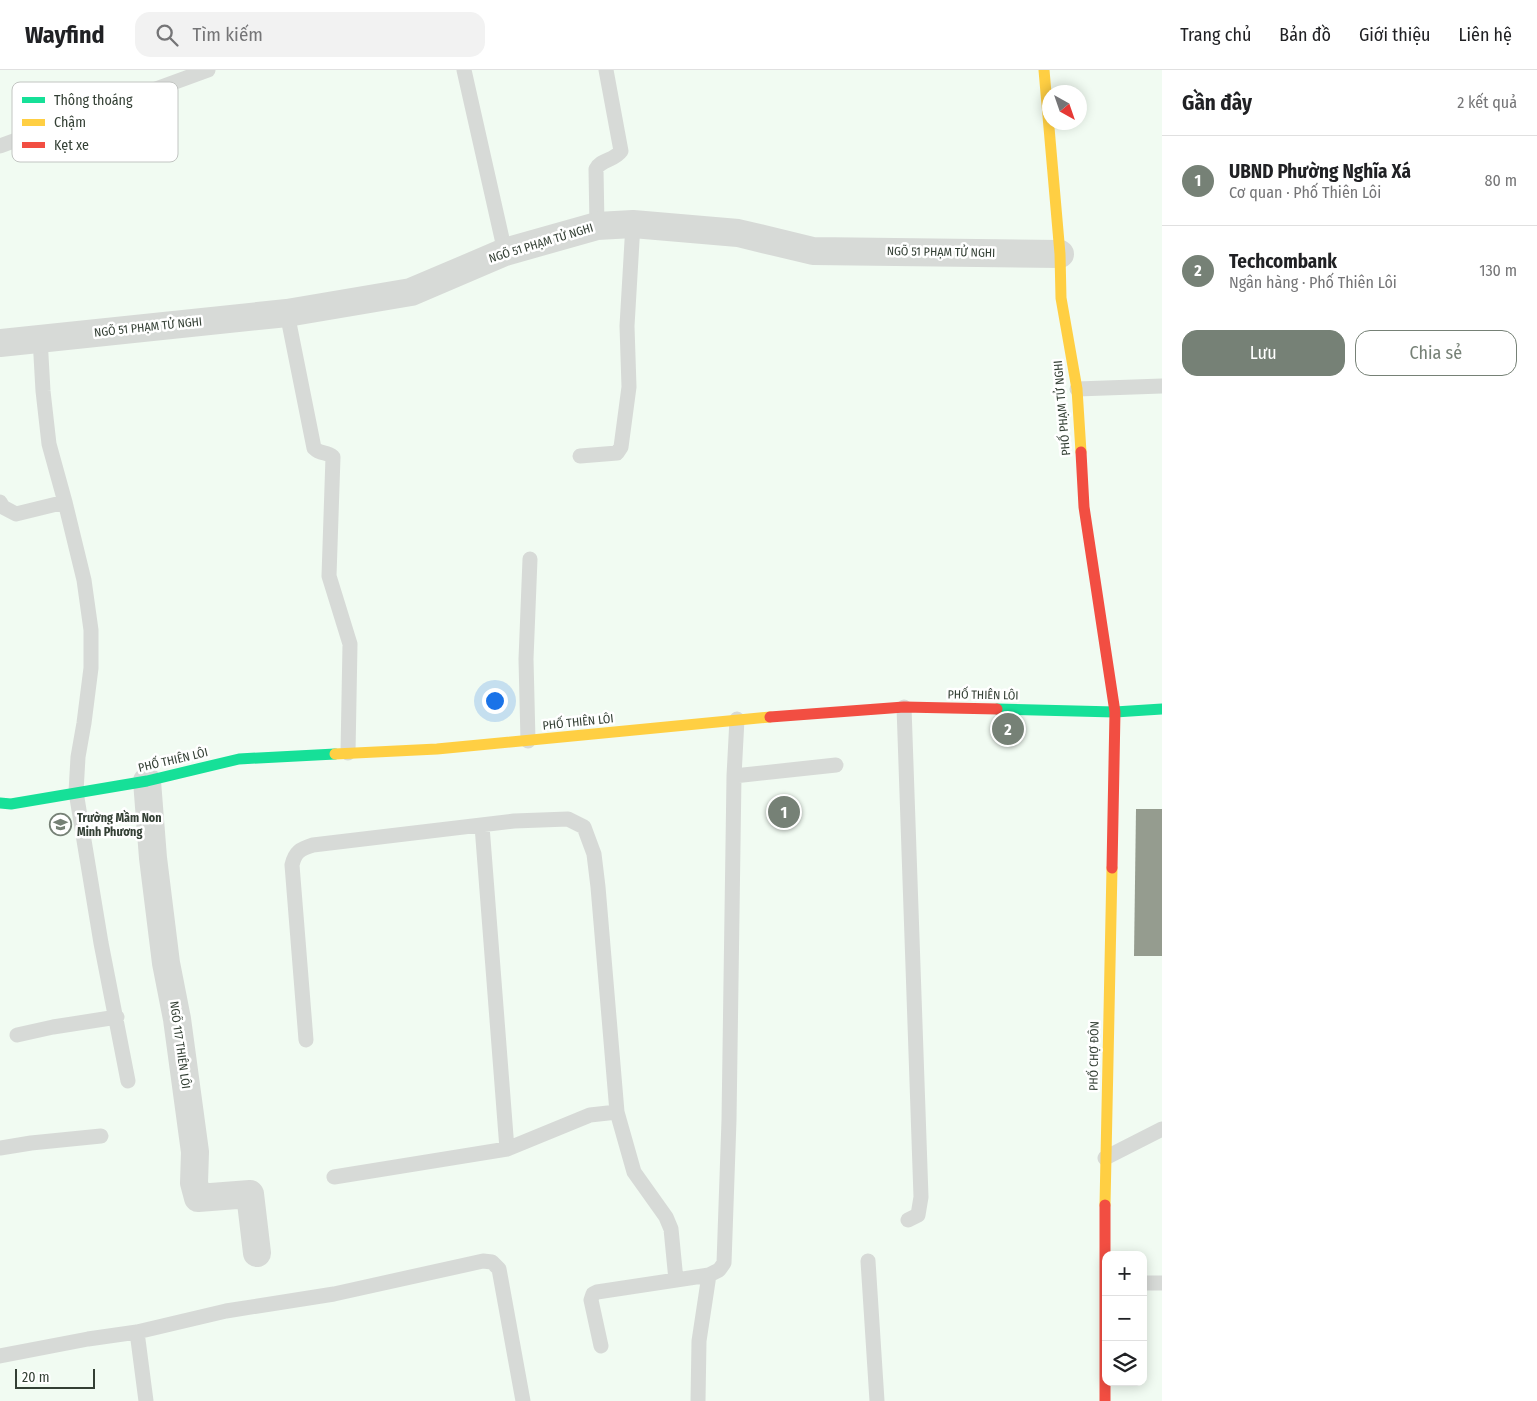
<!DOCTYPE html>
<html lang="vi">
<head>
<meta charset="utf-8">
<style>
  body { margin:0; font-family:"Fira Sans Condensed",sans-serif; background:#f2f2f2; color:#202124 }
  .controls { position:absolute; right:15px; bottom:15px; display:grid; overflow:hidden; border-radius:10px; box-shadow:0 2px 12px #0003 }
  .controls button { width:45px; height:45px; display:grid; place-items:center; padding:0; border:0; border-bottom:1px solid #e0e0e0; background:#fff; color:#202124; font:25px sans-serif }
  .compass { position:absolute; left:1042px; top:15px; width:45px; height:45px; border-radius:50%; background:#fff; box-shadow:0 2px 12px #0003; rotate:140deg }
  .scale { position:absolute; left:15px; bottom:12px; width:80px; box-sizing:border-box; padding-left:5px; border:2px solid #333f34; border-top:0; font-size:14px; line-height:18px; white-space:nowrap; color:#333f34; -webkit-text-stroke:4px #fff; paint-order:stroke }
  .you { position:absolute; left:494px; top:630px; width:18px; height:18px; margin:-12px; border:4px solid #fff; border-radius:50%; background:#1a73e8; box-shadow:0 0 0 8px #1a73e833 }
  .badge { display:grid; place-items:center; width:32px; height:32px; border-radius:50%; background:#768176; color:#fff; font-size:16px; font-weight:700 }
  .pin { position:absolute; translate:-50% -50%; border:2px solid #fff; box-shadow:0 1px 5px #0006 }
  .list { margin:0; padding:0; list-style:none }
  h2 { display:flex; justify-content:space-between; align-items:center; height:65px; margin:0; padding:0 20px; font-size:21px }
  h2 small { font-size:16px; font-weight:400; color:#757577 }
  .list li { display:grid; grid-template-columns:32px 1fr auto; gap:15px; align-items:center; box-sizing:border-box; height:90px; padding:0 20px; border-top:1px solid #e0e0e0 }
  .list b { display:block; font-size:19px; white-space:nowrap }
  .list p { margin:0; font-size:16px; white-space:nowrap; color:#757577 }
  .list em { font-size:16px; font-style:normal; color:#757577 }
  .actions { display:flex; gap:10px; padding:15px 20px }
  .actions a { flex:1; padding:11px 0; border:1px solid #768176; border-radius:15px; text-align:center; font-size:18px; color:#768176 }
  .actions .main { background:#768176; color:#fff }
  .icon { flex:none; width:28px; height:28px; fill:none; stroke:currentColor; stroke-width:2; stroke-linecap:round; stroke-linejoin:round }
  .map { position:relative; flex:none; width:1162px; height:1331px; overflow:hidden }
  header { display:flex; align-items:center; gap:30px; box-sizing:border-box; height:70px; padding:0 25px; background:#fff; border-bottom:1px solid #e0e0e0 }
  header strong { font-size:24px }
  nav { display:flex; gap:28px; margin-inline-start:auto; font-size:18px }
  .search { width:350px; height:45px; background:#f2f2f2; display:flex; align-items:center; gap:12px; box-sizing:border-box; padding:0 18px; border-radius:15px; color:#757577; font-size:19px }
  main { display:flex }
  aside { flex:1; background:#fff }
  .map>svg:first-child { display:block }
  .building { fill:#959c8f }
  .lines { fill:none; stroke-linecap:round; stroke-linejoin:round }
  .lane { stroke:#d7dad7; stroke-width:15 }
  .street { stroke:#d7dad7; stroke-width:28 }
  .fast { stroke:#16e098; stroke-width:11 }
  .slow { stroke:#ffcf43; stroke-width:11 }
  .jam { stroke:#f24e42; stroke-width:11 }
  .labels { text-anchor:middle; stroke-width:5; stroke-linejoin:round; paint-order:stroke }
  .street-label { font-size:12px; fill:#333f34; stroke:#fff }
  .poi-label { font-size:12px; font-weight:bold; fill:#333f34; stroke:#fff; text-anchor:start }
  .key { fill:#fff; stroke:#c2c5c2; stroke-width:1 }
  .key-label { font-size:14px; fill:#333f34 }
</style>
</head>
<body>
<header>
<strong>Wayfind</strong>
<div class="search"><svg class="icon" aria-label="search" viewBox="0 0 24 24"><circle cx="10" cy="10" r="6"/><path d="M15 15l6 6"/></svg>Tìm kiếm</div>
<nav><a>Trang chủ</a><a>Bản đồ</a><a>Giới thiệu</a><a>Liên hệ</a></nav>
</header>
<main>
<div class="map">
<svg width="1162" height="1331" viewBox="0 0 1162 1331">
  <rect width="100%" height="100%" fill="#f1fbf2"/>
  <!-- building -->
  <path class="building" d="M1136 739H1162V886H1134Z"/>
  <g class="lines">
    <!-- lane -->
    <path class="lane" d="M464 0 505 182
      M0 76 208 0
      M597 156 596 99C601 89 614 91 621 81L606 0
      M287 243 314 378C321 385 326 381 333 387L329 506 350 574 348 683
      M40 268 43 321 49 374 65 432 84 510 91 560V598L84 653 78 687 76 722 101 873 128 1011
      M1077 319 1162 316
      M580 386 617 383 621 377 629 317 627 256 633 154
      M0 432 3 437 16 444 65 432
      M904 637 921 1127 918 1145 908 1150
      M528 671 526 589 530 489
      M734 706 836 695
      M482 756 507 1079
      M17 965 53 957 117 947
      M306 970 292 795C295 782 300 779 313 775L514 751 568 749 584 757 594 784 598 817 617 1042 590 1045 507 1079 334 1107
      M617 1042 634 1102 666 1147 671 1159 676 1210
      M0 1078 31 1073 101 1066
      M1105 1088 1162 1059
      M868 1191 877 1331
      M1143 1213H1162
      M137 1262 146 1331
      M601 1276 591 1230 593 1224 597 1222 709 1205 719 1200 724 1193 729 1050 734 706 737 649
      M0 1286 88 1269 137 1262 226 1241 334 1224 483 1191 492 1192 499 1199 523 1331
      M698 1331 699 1271 709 1205"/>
    <!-- street -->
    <path class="street" d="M0 273 287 243 411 222 505 182 597 156 633 154 738 163 813 181 1060 184
      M147 711 153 788 166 893 177 949 195 1082 194 1113 198 1128 250 1124 257 1183"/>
    <!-- fast -->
    <path class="fast" d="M997 639 1115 642 1162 639
      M0 733 11 734 147 711 239 689 335 684"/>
    <!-- slow -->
    <path class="slow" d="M1044 0 1060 184 1061 228 1077 319 1081 382
      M335 684 437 679 770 647
      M1105 1135 1112 798"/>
    <!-- jam -->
    <path class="jam" d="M1081 382 1084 437 1115 642 1112 798
      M770 647 904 637 997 639
      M1105 1135V1331"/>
  </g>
  <!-- icons -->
  <defs>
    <symbol id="school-ring" viewBox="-11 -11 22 22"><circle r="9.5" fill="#fff" stroke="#768176" stroke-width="1.5"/><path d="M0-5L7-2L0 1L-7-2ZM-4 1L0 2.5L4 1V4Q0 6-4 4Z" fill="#768176"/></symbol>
  </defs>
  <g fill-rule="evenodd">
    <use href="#school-ring" x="48" y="742" width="25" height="25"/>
  </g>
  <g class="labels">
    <!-- street labels -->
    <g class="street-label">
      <text transform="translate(541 173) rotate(-17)" y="4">NGÕ 51 PHẠM TỬ NGHI</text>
      <text transform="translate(941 182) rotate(1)" y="4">NGÕ 51 PHẠM TỬ NGHI</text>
      <text transform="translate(148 257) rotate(-6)" y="4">NGÕ 51 PHẠM TỬ NGHI</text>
      <text transform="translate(1062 338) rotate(-95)" y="4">PHỐ PHẠM TỬ NGHI</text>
      <text transform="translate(983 625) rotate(1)" y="4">PHỐ THIÊN LÔI</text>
      <text transform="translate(578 652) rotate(-6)" y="4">PHỐ THIÊN LÔI</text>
      <text transform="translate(173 690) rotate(-13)" y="4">PHỐ THIÊN LÔI</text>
      <text transform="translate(180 975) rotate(82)" y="4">NGÕ 117 THIÊN LÔI</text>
      <text transform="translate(1094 986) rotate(-89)" y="4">PHỐ CHỢ ĐÔN</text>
    </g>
    <!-- poi labels -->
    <g class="poi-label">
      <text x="77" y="752">Trường Mầm Non<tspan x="77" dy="14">Minh Phương</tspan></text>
    </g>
  </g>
  <!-- legend -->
  <rect x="12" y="12" width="166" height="80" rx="8" class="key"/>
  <rect x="22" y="27" width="23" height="6" fill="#16e098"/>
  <rect x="22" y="49" width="23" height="7" fill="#ffcf43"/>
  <rect x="22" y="72" width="23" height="6" fill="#f24e42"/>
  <g class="key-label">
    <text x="54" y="35">Thông thoáng</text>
    <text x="54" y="57">Chậm</text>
    <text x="54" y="80">Kẹt xe</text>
  </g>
</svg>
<div class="controls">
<button>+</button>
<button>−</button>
<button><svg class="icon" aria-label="layers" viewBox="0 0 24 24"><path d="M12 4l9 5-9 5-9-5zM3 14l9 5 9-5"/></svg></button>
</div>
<svg class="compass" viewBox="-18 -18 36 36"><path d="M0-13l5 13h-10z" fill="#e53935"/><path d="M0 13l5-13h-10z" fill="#757577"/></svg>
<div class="scale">20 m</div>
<div class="you"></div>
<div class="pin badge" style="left:784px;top:742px">1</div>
<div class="pin badge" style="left:1008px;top:659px">2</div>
</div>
<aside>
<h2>Gần đây<small>2 kết quả</small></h2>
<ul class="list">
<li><span class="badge">1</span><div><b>UBND Phường Nghĩa Xá</b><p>Cơ quan · Phố Thiên Lôi</p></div><em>80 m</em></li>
<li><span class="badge">2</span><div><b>Techcombank</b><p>Ngân hàng · Phố Thiên Lôi</p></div><em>130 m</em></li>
</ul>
<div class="actions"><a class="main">Lưu</a><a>Chia sẻ</a></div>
</aside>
</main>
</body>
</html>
